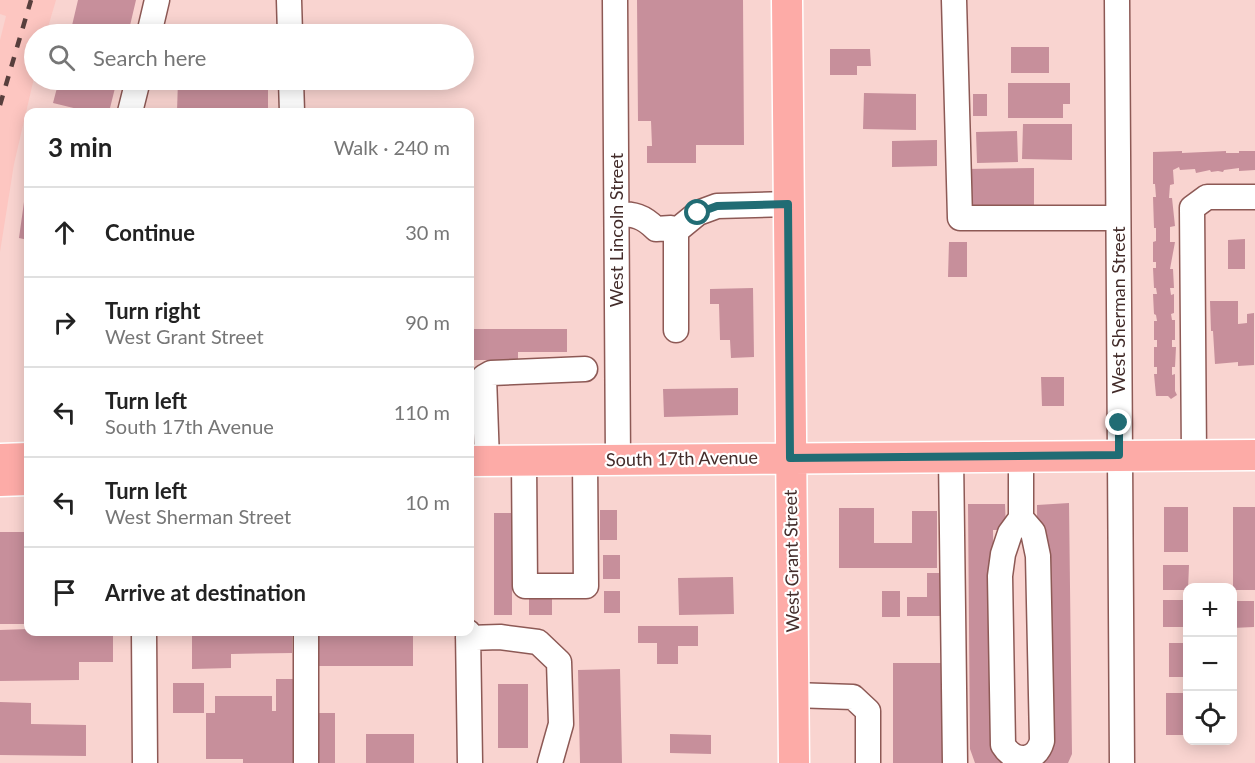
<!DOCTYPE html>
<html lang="en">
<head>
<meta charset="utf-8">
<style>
  body { margin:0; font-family:Lato,sans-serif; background:#f6f6f6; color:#222 }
  .controls { position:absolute; right:18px; bottom:18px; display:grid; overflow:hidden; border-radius:12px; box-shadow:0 3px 15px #0003 }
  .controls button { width:54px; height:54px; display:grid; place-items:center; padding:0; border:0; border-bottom:2px solid #e0e0e0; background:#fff; color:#222; font:30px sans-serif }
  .stop { position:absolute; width:18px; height:18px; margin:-14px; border:4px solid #216c74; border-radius:50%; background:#fff }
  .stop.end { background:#216c74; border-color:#fff; box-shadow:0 2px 6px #0008 }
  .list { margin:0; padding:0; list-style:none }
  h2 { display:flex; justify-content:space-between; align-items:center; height:78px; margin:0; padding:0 24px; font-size:26px }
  h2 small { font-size:20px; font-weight:400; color:#767676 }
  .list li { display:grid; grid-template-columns:39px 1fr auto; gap:18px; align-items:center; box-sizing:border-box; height:90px; padding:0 24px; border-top:2px solid #e0e0e0 }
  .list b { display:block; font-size:22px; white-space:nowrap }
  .list p { margin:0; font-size:20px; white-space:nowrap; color:#767676 }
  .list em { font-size:20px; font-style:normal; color:#767676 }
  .icon { flex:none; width:33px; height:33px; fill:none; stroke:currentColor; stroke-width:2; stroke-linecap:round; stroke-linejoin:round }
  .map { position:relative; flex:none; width:1255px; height:763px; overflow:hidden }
  .search { position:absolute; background:#fff; box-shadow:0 3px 15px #0003; left:24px; top:24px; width:450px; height:66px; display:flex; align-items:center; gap:15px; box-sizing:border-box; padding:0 21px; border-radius:33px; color:#767676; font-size:22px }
  .panel { position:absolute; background:#fff; box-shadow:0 3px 15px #0003; left:24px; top:108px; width:450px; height:528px; border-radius:12px }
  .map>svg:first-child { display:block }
  .built { fill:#fdc6c1 }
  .building { fill:#c78f9b }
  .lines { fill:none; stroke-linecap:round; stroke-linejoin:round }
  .minor-casing { stroke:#8d5955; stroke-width:27 }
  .major-casing { stroke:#fff; stroke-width:33 }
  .minor { stroke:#fff; stroke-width:24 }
  .major { stroke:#fdaba7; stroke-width:30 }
  .rail { stroke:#583f3d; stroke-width:4.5; stroke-dasharray:10 10; stroke-linecap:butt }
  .route { stroke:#216c74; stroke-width:8 }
  .labels { text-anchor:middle; stroke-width:4.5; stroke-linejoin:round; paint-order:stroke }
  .street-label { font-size:18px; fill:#432c2a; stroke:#fff }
</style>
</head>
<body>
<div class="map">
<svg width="1255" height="763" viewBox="0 0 1255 763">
  <rect width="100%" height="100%" fill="#f9d4d0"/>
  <!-- built -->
  <path class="built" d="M0 0H56L46 34H34V78L14 164 0 252V40L6 16 0 14Z"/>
  <!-- building -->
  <path class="building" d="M78 0H136L128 34H70Z
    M637 0H743L744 145H696V163H647V146H652L651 121H638Z
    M1011 47H1049V73H1011Z
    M830 49H870L871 66H857V75H830Z
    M59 80H117L109 112H90L53 103Z
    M178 80H268V112H177Z
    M1008 83H1070V104H1063V118H1008Z
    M864 93 916 94V130L863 129Z
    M973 94H987V116H973Z
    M1023 124H1072V160L1022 159Z
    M1017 131 1018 162 977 163 976 132Z
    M937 140V166L892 167V141Z
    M1182 151V153L1226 151V153H1239V151H1255V170L1239 171V168L1224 170 1223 172 1218 171 1211 172 1210 170 1196 173 1195 169 1180 170 1179 167 1173 170 1174 184 1170 185 1169 198H1172L1175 226 1170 227V242H1175L1170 269H1173L1174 288H1170L1171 295 1174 294V313L1171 314 1172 320H1175V340H1172V347H1176L1175 367H1172V375L1175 374V391L1177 395 1171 399 1168 396H1156L1154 374H1157V367H1154V347H1157V340H1154V321H1157L1156 315 1154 314 1153 294H1157L1156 288H1154L1153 268H1156V262H1153V242L1156 241V228H1154L1153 197H1156L1155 184H1153V152Z
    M1034 168V206L966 207 965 169Z
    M24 202 28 203V240L19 238Z
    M1245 239V269H1228V240Z
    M949 242H967V277H948Z
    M753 288 754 357 731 358 730 340H720L719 304H710V289Z
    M1210 301H1238V324L1247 323V314L1254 313V365L1238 366V362L1215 364 1213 331H1211Z
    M470 329H567V352H518V360H470Z
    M1041 377H1064V406H1042Z
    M738 388V415L664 417 663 389Z
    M1069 503 1072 754 1068 763H1039L1037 505Z
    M968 504H1005L1006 530H993L996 748 1005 763H975L970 749Z
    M1164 507H1188V552H1164Z
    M1233 507H1255V590H1233Z
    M839 508H874V543H912V511H937V568H839Z
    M600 510H617V540H600Z
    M494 513H512V615H494Z
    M0 532H28V624H0Z
    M603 555H620V579H603Z
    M1163 565H1189L1188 590H1163Z
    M927 573H946V616H907V597H927Z
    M733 577 734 614 679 615 678 578Z
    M604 591H620V613H604Z
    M882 591H900V617H882Z
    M529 599H552V615H529Z
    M1163 600H1187V627H1163Z
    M1232 601H1254V627L1232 628Z
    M638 626H698V646H678V664H657V643H638Z
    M28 629V632H113V662H79V680L0 681V630Z
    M243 632H292V653L231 654V668L192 669V635H243Z
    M314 632H413V666H314Z
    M1169 643H1188V677H1169Z
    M893 663H948V763H893Z
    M620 669 622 763H580L578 670Z
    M276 679H297L298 763H243V759H206V713H215V696H272V711H276Z
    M173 683H204V713H173Z
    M498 684H528V748H498Z
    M1166 693H1188V735H1166Z
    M0 702 31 703V724L86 725V756L0 755Z
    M313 713H335V763H314Z
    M366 734H414V763H366Z
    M670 734 711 735V754L670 753Z"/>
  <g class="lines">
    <defs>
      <path id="minor" d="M289 0 290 34
        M615 0 618 460
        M954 0 960 218H1118
        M1117 0 1122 763
        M149 34 157 0
        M291 80 292 112
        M130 112 138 80
        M617 214C634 214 643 216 656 229L671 228 676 231V330
        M676 231 698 213 717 206 788 204
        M1194 455 1192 208 1207 197H1255
        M951 456 955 763
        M524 460 525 586H586L585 460
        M487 461 484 377 491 373 585 369
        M1021 518 1033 532 1038 556 1042 741C1036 763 1014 763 1003 745L1000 576 1003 554 1010 533 1021 518V456
        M144 632 145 763
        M306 632V763
        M468 632 470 763
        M468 638 500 637 538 642 559 662 561 724 550 763
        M793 695 853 697 868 711V763"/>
      <path id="major" d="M787 0 794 763
        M0 459 28 458
        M470 461 1255 455
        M0 481 28 480"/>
    </defs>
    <!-- minor casing -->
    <use href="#minor" class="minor-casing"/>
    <!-- major casing -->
    <use href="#major" class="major-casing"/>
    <!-- minor -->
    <use href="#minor" class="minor"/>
    <!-- major -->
    <use href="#major" class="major"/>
    <!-- rail -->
    <path class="rail" d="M0 105 31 0"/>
  </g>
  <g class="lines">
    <!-- route -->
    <path class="route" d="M698 213 717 206 788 204 790 458 1119 455V423"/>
  </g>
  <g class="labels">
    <!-- street labels -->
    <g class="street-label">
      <text transform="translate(617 230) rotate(-90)" y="6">West Lincoln Street</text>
      <text transform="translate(1119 310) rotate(-90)" y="6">West Sherman Street</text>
      <text transform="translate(682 459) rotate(-1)" y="6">South 17th Avenue</text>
      <text transform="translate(792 561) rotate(-91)" y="6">West Grant Street</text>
    </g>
  </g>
</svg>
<div class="controls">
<button>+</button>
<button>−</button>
<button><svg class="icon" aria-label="locate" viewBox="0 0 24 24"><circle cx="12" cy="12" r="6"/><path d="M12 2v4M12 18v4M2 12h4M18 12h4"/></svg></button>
</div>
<div class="stop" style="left:698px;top:213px"></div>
<div class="stop end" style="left:1119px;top:423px"></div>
<div class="search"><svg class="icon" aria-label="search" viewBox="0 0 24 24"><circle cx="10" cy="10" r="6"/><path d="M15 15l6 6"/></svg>Search here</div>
<section class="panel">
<h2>3 min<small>Walk · 240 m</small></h2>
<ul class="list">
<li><svg class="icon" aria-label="ahead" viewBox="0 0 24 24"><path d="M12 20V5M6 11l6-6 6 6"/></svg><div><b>Continue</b></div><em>30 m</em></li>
<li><svg class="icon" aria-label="right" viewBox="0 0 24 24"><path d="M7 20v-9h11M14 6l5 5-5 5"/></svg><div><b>Turn right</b><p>West Grant Street</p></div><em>90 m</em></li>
<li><svg class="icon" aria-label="left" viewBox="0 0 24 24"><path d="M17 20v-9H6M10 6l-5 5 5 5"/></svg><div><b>Turn left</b><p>South 17th Avenue</p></div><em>110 m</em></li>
<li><svg class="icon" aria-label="left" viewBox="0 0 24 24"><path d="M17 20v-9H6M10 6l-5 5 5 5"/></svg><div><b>Turn left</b><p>West Sherman Street</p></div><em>10 m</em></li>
<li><svg class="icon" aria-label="arrive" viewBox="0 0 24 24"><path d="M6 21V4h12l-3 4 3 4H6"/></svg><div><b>Arrive at destination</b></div></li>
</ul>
</section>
</div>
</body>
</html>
